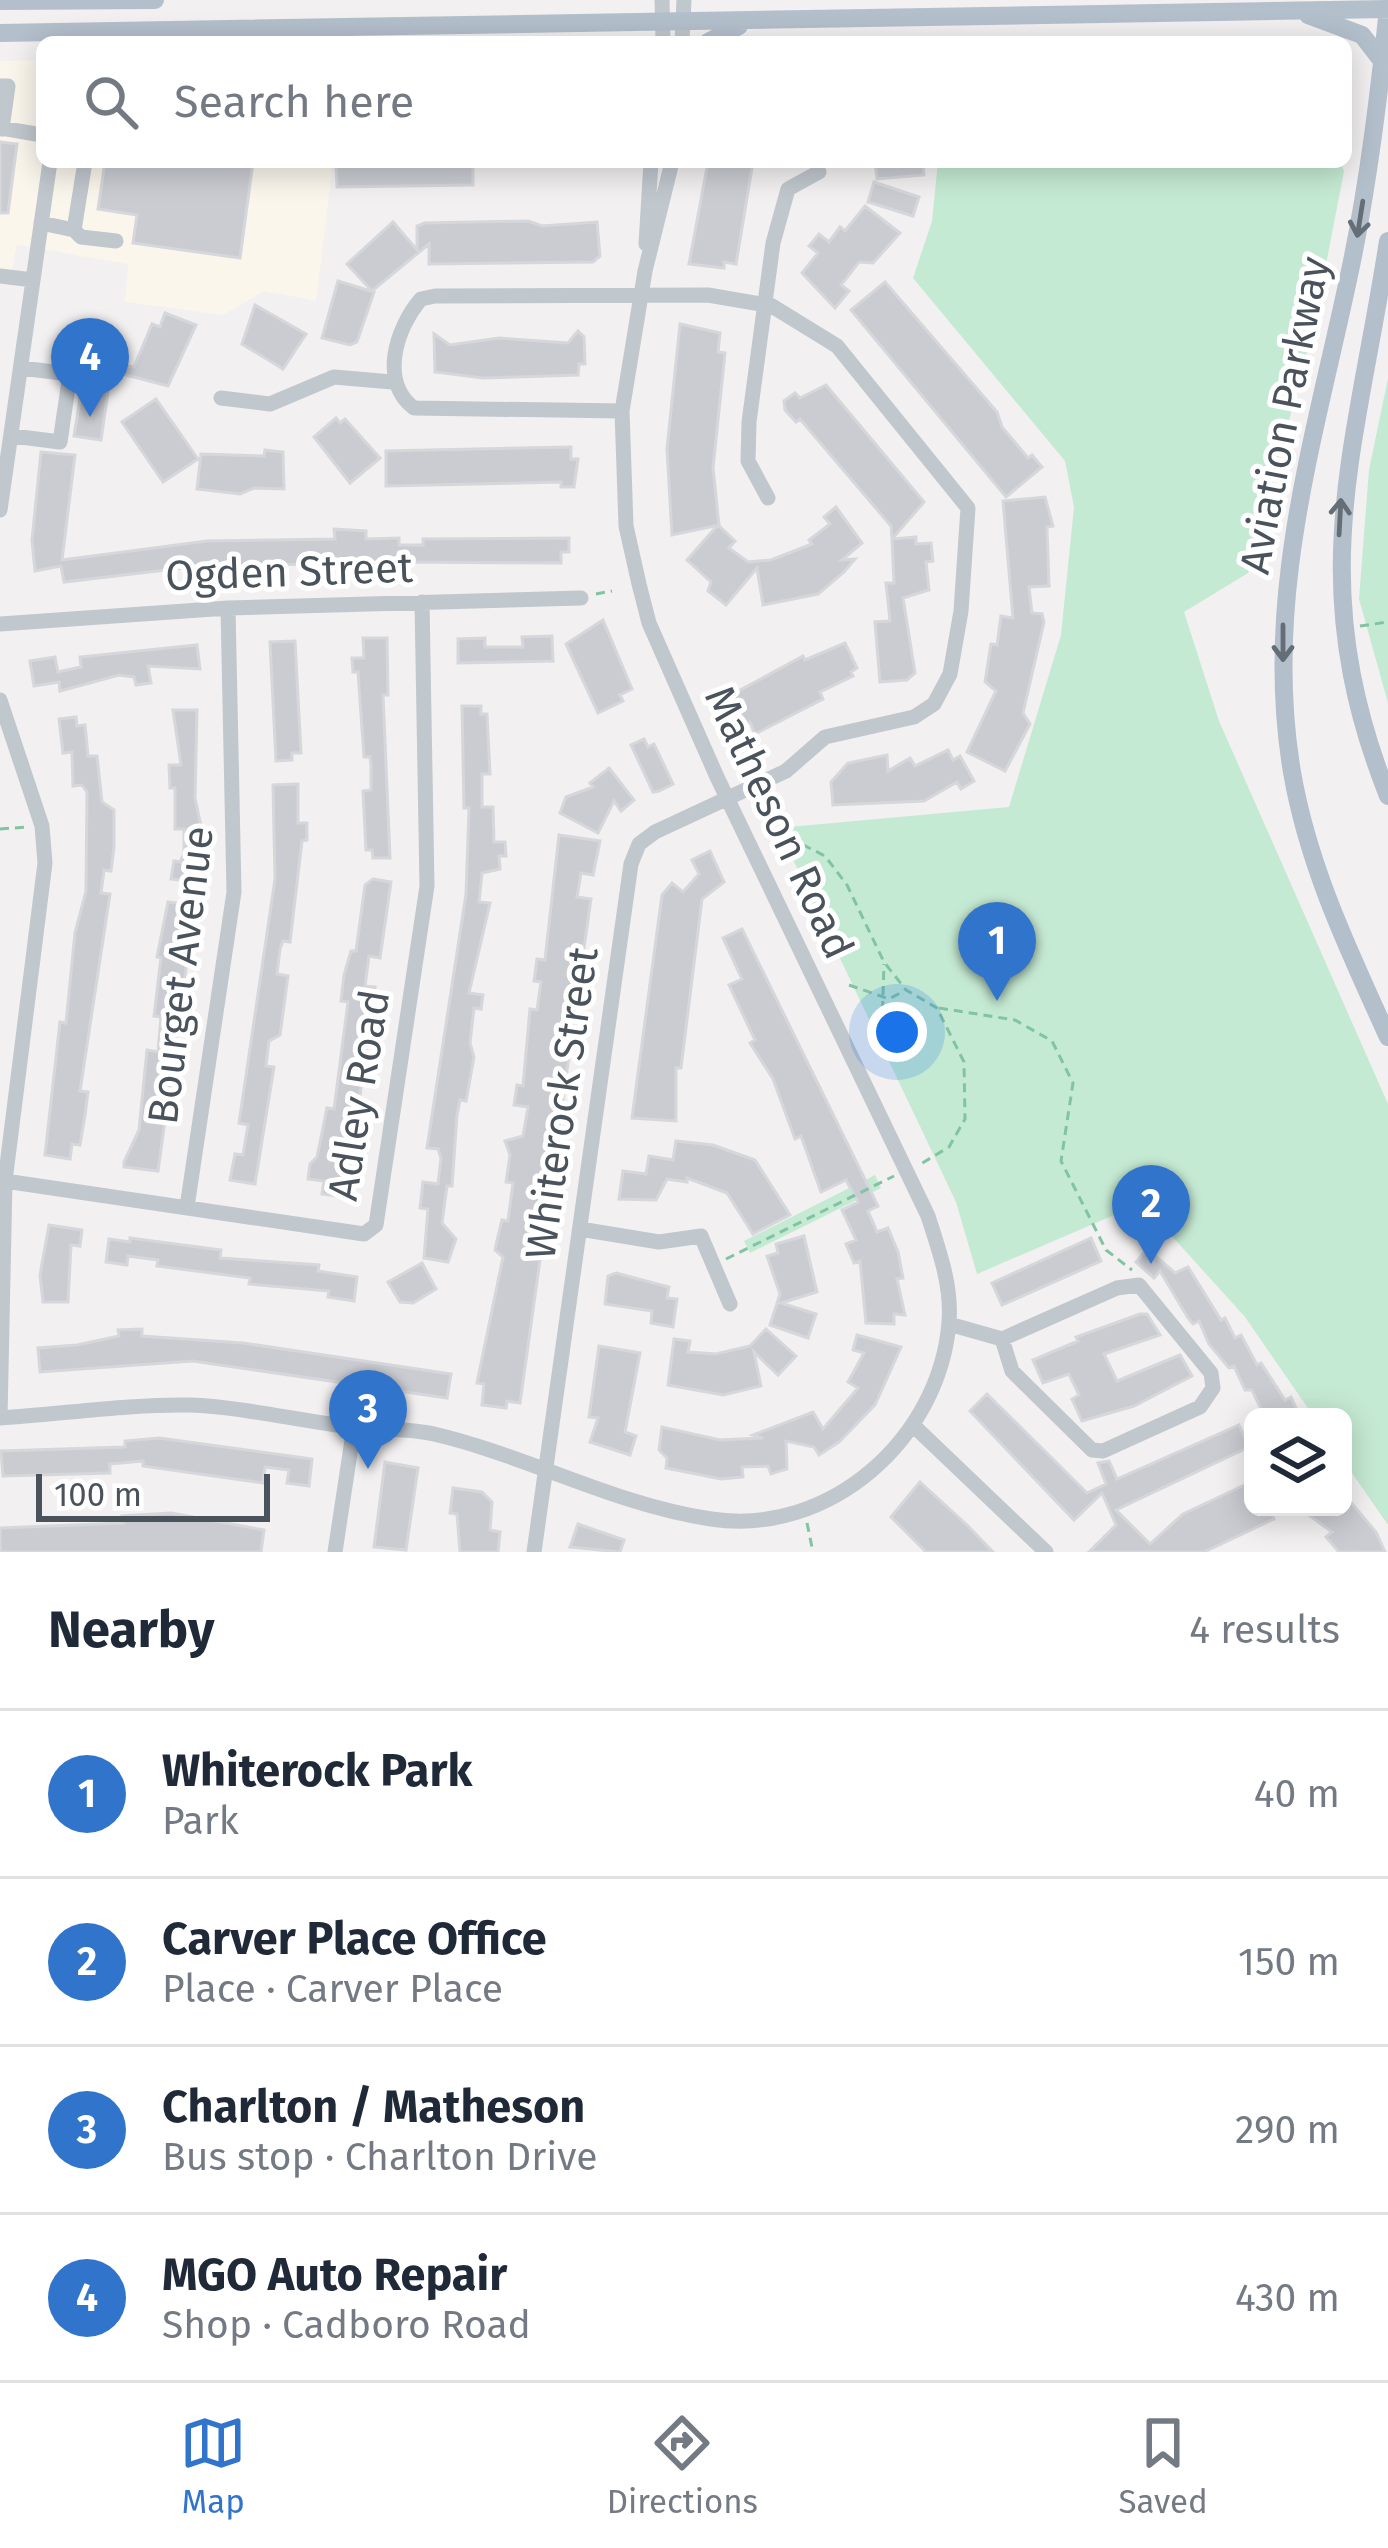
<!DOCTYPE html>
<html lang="en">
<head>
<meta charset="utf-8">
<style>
  body { margin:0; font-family:"Fira Sans",sans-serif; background:#f6f6f7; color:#1f2937 }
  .controls { position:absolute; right:36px; bottom:36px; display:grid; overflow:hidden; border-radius:18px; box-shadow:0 6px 30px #0003 }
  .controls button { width:108px; height:108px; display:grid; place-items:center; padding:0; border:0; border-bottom:3px solid #e0e1e3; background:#fff; color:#1f2937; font:60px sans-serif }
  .scale { position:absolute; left:36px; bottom:30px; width:234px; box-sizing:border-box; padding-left:12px; border:6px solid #4a535b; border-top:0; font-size:33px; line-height:42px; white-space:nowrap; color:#4a535b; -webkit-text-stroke:9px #fff; paint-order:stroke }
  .you { position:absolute; left:897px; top:1032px; width:42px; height:42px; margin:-30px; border:9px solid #fff; border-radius:50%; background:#1a73e8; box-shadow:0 0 0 18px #1a73e833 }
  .badge { display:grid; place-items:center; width:78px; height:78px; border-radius:50%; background:#3174cc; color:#fff; font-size:39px; font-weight:700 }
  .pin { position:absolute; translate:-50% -99px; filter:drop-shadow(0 3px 6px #0008) }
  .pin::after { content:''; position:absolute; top:63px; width:42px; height:36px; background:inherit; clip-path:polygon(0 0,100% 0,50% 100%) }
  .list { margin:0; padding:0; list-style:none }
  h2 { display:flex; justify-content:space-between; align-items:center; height:156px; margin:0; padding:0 48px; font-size:51px }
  h2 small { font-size:39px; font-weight:400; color:#747a83 }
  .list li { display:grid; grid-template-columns:78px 1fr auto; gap:36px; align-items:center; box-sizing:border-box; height:168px; padding:0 48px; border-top:3px solid #e0e1e3 }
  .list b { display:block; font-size:45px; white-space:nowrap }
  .list p { margin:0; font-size:39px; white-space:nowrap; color:#747a83 }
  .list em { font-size:39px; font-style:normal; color:#747a83 }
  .icon { flex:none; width:66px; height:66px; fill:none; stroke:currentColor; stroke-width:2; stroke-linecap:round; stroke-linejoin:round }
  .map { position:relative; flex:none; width:1388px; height:1552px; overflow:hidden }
  .search { position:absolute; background:#fff; box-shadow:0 6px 30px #0003; left:36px; right:36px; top:36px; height:132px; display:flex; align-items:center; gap:30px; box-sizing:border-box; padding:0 42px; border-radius:18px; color:#747a83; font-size:45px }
  .sheet { height:828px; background:#fff }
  nav { display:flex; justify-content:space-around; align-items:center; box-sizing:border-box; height:168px; border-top:3px solid #e0e1e3; background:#fff; font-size:33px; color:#747a83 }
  nav a { display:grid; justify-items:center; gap:6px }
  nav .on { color:#3174cc }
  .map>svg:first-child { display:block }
  .commercial { fill:#faf6ec }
  .green { fill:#c5ead3 }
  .building { fill:#cbccd2; stroke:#d5d7db; stroke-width:3 }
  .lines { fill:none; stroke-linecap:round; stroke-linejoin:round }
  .path { stroke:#81c4a3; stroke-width:3; stroke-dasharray:9 6; stroke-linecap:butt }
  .minor { stroke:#c0c7cd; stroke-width:15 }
  .major { stroke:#b3bfcb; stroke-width:18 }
  .oneway { stroke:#646e77 }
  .labels { text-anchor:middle; stroke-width:10; stroke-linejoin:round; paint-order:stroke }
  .street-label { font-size:42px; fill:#4a535b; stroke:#fff }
</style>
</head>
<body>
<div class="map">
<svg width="1388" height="1552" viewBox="0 0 1388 1552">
  <rect width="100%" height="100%" fill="#f2f0f0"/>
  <!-- commercial -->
  <path class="commercial" d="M42 60V162H333L316 301 264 291 223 315 125 302 128 264 17 245 12 271H0V61Z"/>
  <!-- green -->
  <path class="green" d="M938 162H1340L1344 171 1314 327 1248 573 1184 612 1219 721 1388 1104V1525L1343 1460V1417H1314L1245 1317 1142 1203 977 1274 956 1202 778 828 1009 807 1061 635 1074 507 1065 461 913 278 932 221Z
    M1388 378V703L1359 599 1369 470Z
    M875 1175 881 1188 750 1253 744 1241Z"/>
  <!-- building -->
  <path class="building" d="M0 142 17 144 8 213H0Z
    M105 162H253L240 258 133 243 137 215 98 209Z
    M336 162H473V185L337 187Z
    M708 162H753L736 264 724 262V268L689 264Z
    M875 162H923L924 175 877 179Z
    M874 182 919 197 913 216 868 202Z
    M865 206 900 233 873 263 859 262 841 285 849 291 835 308 802 273 818 253 809 246 819 234 829 242 840 227 845 231Z
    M528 221 542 226 597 222 600 256 593 262 429 264V244L372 291 347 264 393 222 417 250V226L425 223Z
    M338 281 374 292 357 342 350 345 322 338Z
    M885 282 997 412 1002 427 1028 458 1032 455 1042 467 1006 497 851 310Z
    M255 305 306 334 283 369 242 344Z
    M165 313 196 325 168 386 111 371 101 440 74 436 86 362 134 367 152 324 160 327Z
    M680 324 720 333 718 352 725 353 713 468 719 525 672 535 667 449Z
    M578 331 584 337 585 364H579L578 375 483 378 435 372 434 334 450 345 499 338 568 343Z
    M826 385 924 502 892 539 891 526 800 419 796 422 785 410 784 401 795 393 800 398Z
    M156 399 198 459 163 482 122 422Z
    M336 418 340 423 345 419 380 458 350 483 314 437Z
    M571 447V459H578L574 487H561V482L386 486V451Z
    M265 450 283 452 284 489 254 488 240 494 197 489 201 454 264 456Z
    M41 452 75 455 62 560 207 541 335 539 334 529 366 531V539L399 538V545H423V539L569 538V552H561V563L400 562 335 569V564L208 565 64 582 61 566 35 571 32 540Z
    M1045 497 1053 526 1047 527 1049 586 1029 587 1032 613 1042 614 1044 622 1023 713 1030 724 1005 771 967 752 996 691 985 682 991 644 997 645 1001 616 1013 618 1003 501Z
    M836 507 862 543 842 560 855 559 844 572 818 594 763 605 757 568 726 605 708 591 711 582 687 560 718 525 735 541 729 548 748 562 771 560 812 544 809 540 830 524 824 517Z
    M916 537V544L931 543 933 561 926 562 929 590 903 598 915 673 907 680 880 682 875 622 890 621 886 583H894L892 539Z
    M603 620 632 689 620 695 623 701 598 713 566 644Z
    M552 636 553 661 458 663V639L485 638V647H523L522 637Z
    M363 638H387L388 695H383L390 858H373L372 850H366L363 791 371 790V765L370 757H364L358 672H353L352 658H364Z
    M295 641 301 753H292V760L276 761 270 642Z
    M845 643 857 668 851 672 853 676 820 692 823 699 755 734 750 722 744 725 731 699 735 693 803 656 805 660Z
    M197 645 200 669 148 666 151 683 136 685 134 677 119 675 60 691 59 682 34 686 30 661 55 657 58 672 81 667 80 657Z
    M462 706H481V714H487L490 774H482V807H493L494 842H505L506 856H499L500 869 482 873 479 902 490 903 469 993 483 995 481 1009 474 1008 470 1043 474 1057 466 1101 460 1100 457 1115 452 1186H447L442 1223 456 1239 448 1262 424 1258 428 1209 420 1208 423 1182 438 1184 441 1158 438 1149 427 1148 466 894 469 808H464Z
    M173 710H197L195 798 203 835 196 882 171 879 174 861 180 862 184 854V829H175V788H170L169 765H181Z
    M76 717 77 726 85 725 88 756H97L102 802 114 810V847L111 871 104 870 101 893 110 894 80 1091 88 1092 85 1115 80 1145 72 1144 70 1159 45 1155 60 1022 66 1023 75 933 86 891 87 792 82 785 73 786 72 752 63 753 59 719Z
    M644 739 648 747 654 744 673 784 659 791 653 792 631 745Z
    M948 750 953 760 960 756 974 781 961 789 957 782 924 801 833 805 831 782 848 763 887 755 888 771 910 758 915 766Z
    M609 768 634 800 621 811 614 801 598 833 560 813 566 797 593 787 590 783Z
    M298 784V823H307V840L302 841 290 942 283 941 280 949 277 974 288 976 280 1035 269 1041 266 1066 274 1067 255 1184 230 1180 235 1154 243 1155 248 1125 239 1123 275 879 273 785Z
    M559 835 600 841 593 875 581 873 577 897 591 899 577 997 552 1180 541 1202 548 1203 520 1403 507 1401 506 1408 482 1405 484 1384 477 1383 503 1257 495 1250 498 1236 502 1220 508 1221 513 1183 506 1182 510 1155 505 1141 523 1136 528 1107 514 1105 517 1085 523 1086 530 1009 537 1010 541 982 534 981 537 959 545 960Z
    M710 851 724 882 702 899 681 1068H676V1121L632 1118 662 895 672 883 683 892 699 874 692 860Z
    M373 879 391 882 380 958 369 956 365 986 375 987 346 1197 322 1194 324 1181 308 1179 310 1164 317 1157 327 1108 334 1109 348 1002 341 1001 344 975 351 951H356L365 885Z
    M168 902 193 905 192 925 158 1171 124 1167V1162L139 1130 147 1050 158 1052 161 1017 154 1016 161 958 157 957Z
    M742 929 878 1206 868 1211 877 1232 888 1228 898 1252 903 1278 897 1279 905 1315 894 1314V1324L866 1323 860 1261 854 1263 846 1244 856 1240 842 1210 858 1202 846 1180 821 1192 801 1136 795 1139 773 1079 750 1043 755 1040 729 985 742 979 723 938Z
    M676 1141 713 1145 755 1160 790 1215 753 1234 727 1193 687 1178V1182L667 1179 656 1200 619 1199 623 1171 646 1174 649 1156 673 1160Z
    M49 1225 82 1230 80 1246 71 1245 68 1302H43L40 1275Z
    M804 1236 817 1292 781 1303 816 1314 808 1338 770 1325 780 1294 767 1256 778 1253 776 1244Z
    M130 1238 221 1250 220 1258 319 1265 318 1271 357 1277 354 1301 328 1297 329 1291 249 1284 250 1278 157 1266 158 1260 128 1256 127 1265 106 1262 109 1239 130 1242Z
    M1091 1238 1101 1261 1002 1305 992 1283Z
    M1147 1249 1175 1273 1188 1267 1221 1320 1225 1318 1235 1338 1241 1335 1257 1365 1261 1363 1285 1400 1291 1397 1300 1417H1265L1252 1390H1245L1234 1366 1229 1368 1209 1344 1199 1321 1193 1324 1188 1318 1160 1271 1154 1278 1136 1262Z
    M422 1263 436 1289 413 1303 400 1302 388 1282Z
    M616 1273 669 1287 667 1298 677 1299 673 1327 651 1323 652 1311 605 1304 608 1276Z
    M1140 1314H1147L1160 1335 1104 1354 1117 1381 1180 1355 1192 1376 1134 1406 1082 1421 1072 1399 1079 1395 1069 1374 1043 1383 1033 1360 1078 1341 1076 1337Z
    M142 1329V1336L243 1343 451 1374 447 1398 193 1361 40 1372 38 1348 77 1345 119 1336 118 1330Z
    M766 1329 796 1356 778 1375 754 1352 761 1386 723 1395 668 1385 674 1339 690 1341 688 1352 716 1354 750 1346Z
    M857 1335 901 1347 875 1405 839 1442 819 1455 814 1447 786 1441 787 1469 771 1474 768 1466 742 1467 743 1477 721 1479 666 1468 667 1458 659 1450 662 1427 720 1440 763 1438 753 1435 813 1412 823 1429 858 1388 848 1382 864 1353 853 1350Z
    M599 1346 640 1353 625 1432 636 1436 630 1455 590 1442 598 1418 589 1417Z
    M987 1394 1087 1493 1106 1484 1098 1463 1109 1461 1117 1479 1239 1425 1249 1447 1116 1510 1150 1544 1183 1514 1253 1481V1507H1269L1274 1519 1204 1552H1089L1116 1525 1102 1493 1074 1520 970 1411Z
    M159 1438 312 1459 309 1486 287 1483 289 1470 265 1467 263 1483 143 1466V1461L110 1464V1473L3 1476 1 1451 125 1447V1441Z
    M385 1462 418 1468 406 1550 374 1547Z
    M920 1482 967 1525 993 1552H926L891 1517Z
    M453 1488 482 1492 492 1502 490 1530 500 1532 498 1552H460L457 1514 450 1513Z
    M1343 1493 1376 1532 1385 1552H1339L1326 1537 1332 1532 1298 1507H1343Z
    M171 1513 264 1530 261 1552H0V1528L123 1523 122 1516Z
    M578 1524 624 1540 620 1552 570 1547Z"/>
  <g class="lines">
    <!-- path -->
    <path class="path" d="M596 594 612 591
      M1360 626 1388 622
      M0 829 28 827
      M776 831 825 856 847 885 884 962 906 990 937 1008 964 1062 965 1119 949 1147 919 1165
      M849 985 889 999 904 991
      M939 1008 1015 1020 1052 1041 1073 1083 1061 1161 1106 1250 1132 1270
      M881 1055 884 964
      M726 1259 894 1176
      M807 1523 813 1552"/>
    <!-- minor -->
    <path class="minor" d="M662 0 663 42
      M682 42 684 0
      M0 86H8L2 129
      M0 128 42 135
      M41 223 74 230 85 162
      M74 230 81 237 116 241
      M646 244 651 162
      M0 276 33 280
      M221 398 270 404 334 377 392 382
      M13 436 60 442 70 374 21 368
      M768 498 748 461 749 422 773 243 788 189 819 172
      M0 510 50 162
      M0 624 228 608 581 598
      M0 700 42 826 45 863 5 1181 0 1418C63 1414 128 1404 190 1405 244 1407 299 1421 352 1427 379 1430 408 1428 434 1434 528 1456 615 1505 711 1519 830 1537 940 1438 949 1322 952 1286 939 1250 928 1216L717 777 649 623 639 584 626 526 622 411 645 271 672 162
      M5 1181 364 1234 376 1225 427 886 422 602
      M187 1207 234 892 228 608
      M580 1229 659 1242 701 1236 730 1304
      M949 1324 1002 1339 1117 1288 1139 1285 1211 1373 1213 1388 1200 1407 1103 1451 1092 1450 1012 1371 1002 1339
      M915 1427 1046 1552
      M335 1552 354 1427
      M534 1552 631 864 639 844 655 832 786 771 825 737 914 717 934 704 950 674 961 611 968 508 837 346 772 306 708 295 435 296 421 299C396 328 379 382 414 408L622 411"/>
    <!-- major -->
    <path class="major" d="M0 1 155 0
      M1308 15 1362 35 1382 61
      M0 33 1388 9C1379 93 1369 178 1352 261 1317 432 1262 595 1292 772 1308 866 1349 951 1388 1037
      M708 42 739 26
      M1388 241C1355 455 1303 581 1388 796"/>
  </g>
  <!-- one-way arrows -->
  <defs><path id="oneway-shaft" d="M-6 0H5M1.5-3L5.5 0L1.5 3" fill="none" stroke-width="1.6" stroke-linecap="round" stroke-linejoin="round" transform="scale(3)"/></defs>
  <g class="oneway">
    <use href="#oneway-shaft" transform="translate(1360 219) rotate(99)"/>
    <use href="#oneway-shaft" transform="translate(1340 517) rotate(-87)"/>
    <use href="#oneway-shaft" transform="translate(1283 643) rotate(90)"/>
  </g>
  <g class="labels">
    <!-- street labels -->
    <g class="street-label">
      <text transform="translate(1284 415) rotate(-79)" y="15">Aviation Parkway</text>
      <text transform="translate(289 571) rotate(-2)" y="15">Ogden Street</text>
      <text transform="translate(780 822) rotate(65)" y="15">Matheson Road</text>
      <text transform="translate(180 975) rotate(-83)" y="15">Bourget Avenue</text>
      <text transform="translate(358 1095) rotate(-81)" y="15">Adley Road</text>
      <text transform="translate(561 1103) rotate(-82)" y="15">Whiterock Street</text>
    </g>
  </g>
</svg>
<div class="controls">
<button><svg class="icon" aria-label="layers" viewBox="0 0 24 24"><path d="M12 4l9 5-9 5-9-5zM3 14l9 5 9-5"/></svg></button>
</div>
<div class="scale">100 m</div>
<div class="you"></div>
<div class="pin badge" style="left:997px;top:1001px">1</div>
<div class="pin badge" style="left:1151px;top:1264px">2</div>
<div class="pin badge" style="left:368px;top:1469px">3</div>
<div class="pin badge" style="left:90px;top:417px">4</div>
<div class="search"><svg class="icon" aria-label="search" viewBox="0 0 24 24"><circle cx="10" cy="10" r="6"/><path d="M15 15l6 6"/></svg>Search here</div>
</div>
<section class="sheet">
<h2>Nearby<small>4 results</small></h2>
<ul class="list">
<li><span class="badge">1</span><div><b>Whiterock Park</b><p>Park</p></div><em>40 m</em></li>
<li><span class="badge">2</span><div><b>Carver Place Office</b><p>Place · Carver Place</p></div><em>150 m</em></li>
<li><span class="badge">3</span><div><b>Charlton / Matheson</b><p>Bus stop · Charlton Drive</p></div><em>290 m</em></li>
<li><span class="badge">4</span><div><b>MGO Auto Repair</b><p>Shop · Cadboro Road</p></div><em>430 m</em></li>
</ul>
</section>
<nav>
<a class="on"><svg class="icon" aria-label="map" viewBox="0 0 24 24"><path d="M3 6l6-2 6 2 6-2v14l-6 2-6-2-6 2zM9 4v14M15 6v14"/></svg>Map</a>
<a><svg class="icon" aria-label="directions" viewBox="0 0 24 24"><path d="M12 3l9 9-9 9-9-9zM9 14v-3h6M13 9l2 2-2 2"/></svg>Directions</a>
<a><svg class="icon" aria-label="saved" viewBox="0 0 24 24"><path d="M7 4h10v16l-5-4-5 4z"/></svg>Saved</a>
</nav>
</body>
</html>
